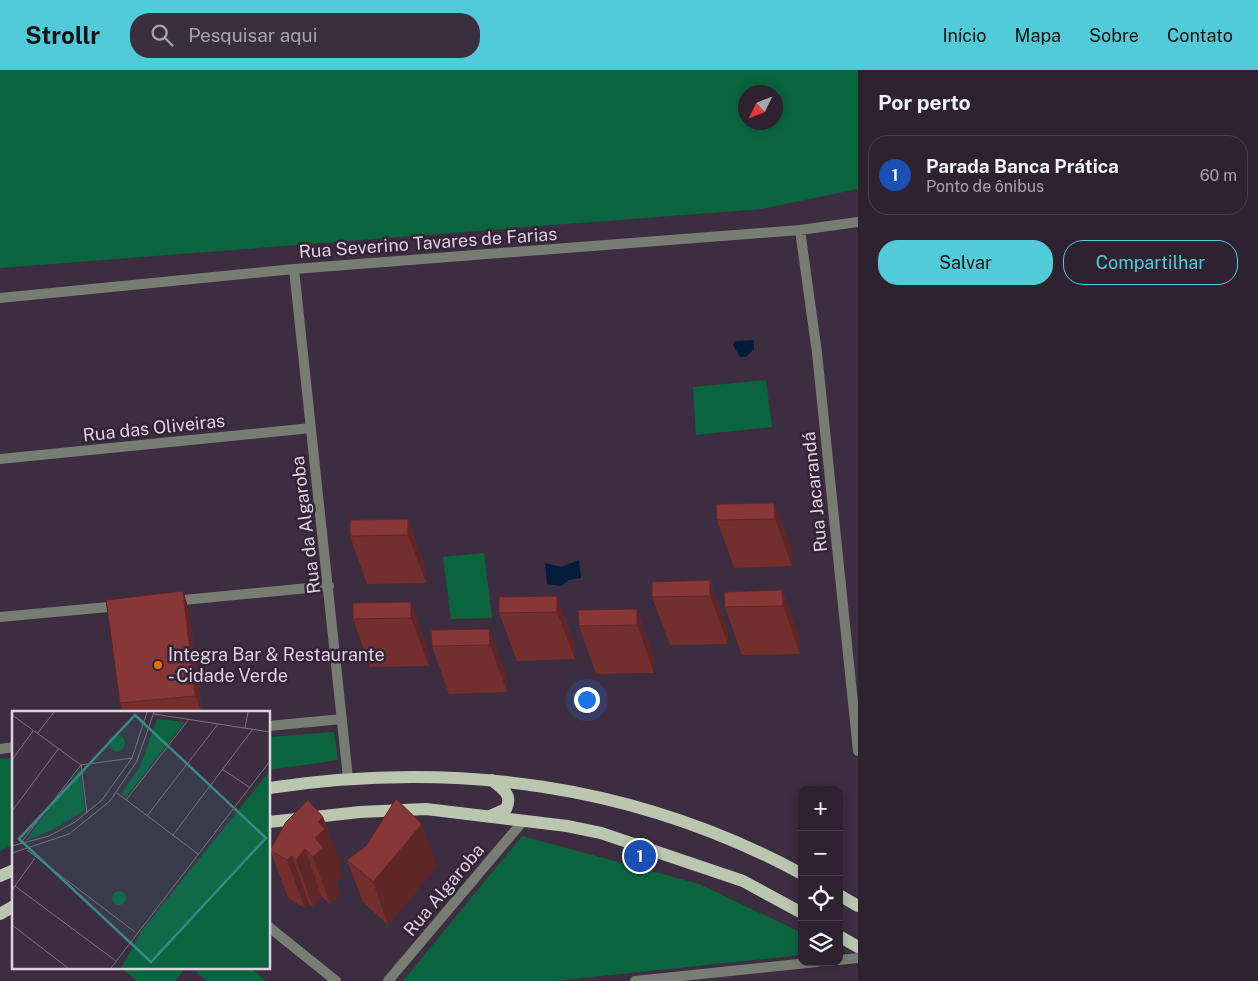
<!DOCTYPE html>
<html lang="pt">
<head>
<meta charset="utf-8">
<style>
  body { margin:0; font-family:"Public Sans",sans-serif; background:#3a2f3c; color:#f1f3f6 }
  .controls { position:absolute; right:15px; bottom:15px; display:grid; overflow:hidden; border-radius:10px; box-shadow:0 2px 12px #0003 }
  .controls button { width:45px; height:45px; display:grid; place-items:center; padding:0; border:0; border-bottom:1px solid #493f4c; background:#2e2230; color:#f1f3f6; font:25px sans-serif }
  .compass { position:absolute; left:738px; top:15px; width:45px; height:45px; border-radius:50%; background:#2e2230; box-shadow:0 2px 12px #0003; rotate:227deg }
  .you { position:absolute; left:586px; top:629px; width:18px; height:18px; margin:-12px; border:4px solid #fff; border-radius:50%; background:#1a73e8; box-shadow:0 0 0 8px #1a73e833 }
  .badge { display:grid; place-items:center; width:32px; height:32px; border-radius:50%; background:#52cbd8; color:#fff; font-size:16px; font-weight:700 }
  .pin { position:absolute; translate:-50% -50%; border:2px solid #fff; box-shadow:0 1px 5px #0006 }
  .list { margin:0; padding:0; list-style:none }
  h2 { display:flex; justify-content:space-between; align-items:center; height:65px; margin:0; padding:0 20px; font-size:21px }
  h2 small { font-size:16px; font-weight:400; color:#a7a4ab }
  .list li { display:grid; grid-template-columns:32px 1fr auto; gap:15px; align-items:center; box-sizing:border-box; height:80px; margin:0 10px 10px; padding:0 10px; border:1px solid #493f4c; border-radius:20px }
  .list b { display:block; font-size:19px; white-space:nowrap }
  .list p { margin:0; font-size:16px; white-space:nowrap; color:#a7a4ab }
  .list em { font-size:16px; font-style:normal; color:#a7a4ab }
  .actions { display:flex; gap:10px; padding:15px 20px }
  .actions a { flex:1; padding:11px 0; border:1px solid #52cbd8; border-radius:20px; text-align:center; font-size:18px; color:#52cbd8 }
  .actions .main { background:#52cbd8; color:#111 }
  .icon { flex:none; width:28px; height:28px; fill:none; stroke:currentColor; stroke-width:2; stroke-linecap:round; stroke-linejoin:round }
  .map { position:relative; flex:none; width:858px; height:911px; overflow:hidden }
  header { display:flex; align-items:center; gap:30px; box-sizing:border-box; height:70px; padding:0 25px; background:#52cbd8; color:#111 }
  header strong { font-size:24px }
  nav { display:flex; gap:28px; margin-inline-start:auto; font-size:18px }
  .search { width:350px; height:45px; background:#3a2f3c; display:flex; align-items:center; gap:12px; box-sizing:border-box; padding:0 18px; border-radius:20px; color:#a7a4ab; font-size:19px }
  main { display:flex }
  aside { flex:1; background:#2e2230 }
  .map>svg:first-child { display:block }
  .green { fill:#0a653f; fill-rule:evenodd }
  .water { fill:#031c3a }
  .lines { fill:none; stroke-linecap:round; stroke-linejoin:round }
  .street { stroke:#777d73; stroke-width:10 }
  .primary { stroke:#bac6b0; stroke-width:12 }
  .wall { fill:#732f2e }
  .shaded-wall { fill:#5e2626 }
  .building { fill:#863736; stroke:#5e2626 }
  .food-dot { fill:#e8710a; stroke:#332436; stroke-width:2 }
  .labels { text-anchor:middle; stroke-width:5; stroke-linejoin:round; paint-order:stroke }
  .street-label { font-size:18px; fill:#ded4e0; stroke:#332436 }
  .poi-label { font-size:18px; fill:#ded4e0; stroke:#332436; text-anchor:start }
  .inset-road { fill:none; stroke:#7d7080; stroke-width:1 }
  .view { fill:#388985; fill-opacity:0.15; stroke:#388985; stroke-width:2.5 }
  .inset-edge { fill:none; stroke:#ded4e0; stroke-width:2.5 }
</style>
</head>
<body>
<header>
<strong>Strollr</strong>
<div class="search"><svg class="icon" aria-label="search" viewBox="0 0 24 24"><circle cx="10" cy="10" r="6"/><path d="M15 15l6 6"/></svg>Pesquisar aqui</div>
<nav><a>Início</a><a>Mapa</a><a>Sobre</a><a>Contato</a></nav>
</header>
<main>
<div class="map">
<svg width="858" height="911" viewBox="0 0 858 911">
  <rect width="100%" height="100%" fill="#3d2d40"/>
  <!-- green -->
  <path class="green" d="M0 0H858V119L761 139 0 198ZM746 22H776V52H746Z
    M766 310 772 357 696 365 693 317Z
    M484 483 492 548 451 549 443 487Z
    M334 662 338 690 269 700V667Z
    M14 688V774L0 781V689Z
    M522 766 699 814 802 863V885L554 911H403Z
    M120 897H186L175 911H137Z
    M200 897H250L266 911H207L196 902Z"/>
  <!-- water -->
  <path class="water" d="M754 270V279L746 287H740L733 275 735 271Z
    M579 490 581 508 569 510 561 516 547 514 545 493 561 497Z"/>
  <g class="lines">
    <!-- street -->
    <path class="street" d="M800 160 817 283 858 681
      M294 199 348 708
      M0 228 294 199 800 160 858 152
      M0 389 311 358
      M173 531 329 516
      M0 547 119 536
      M269 656 342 649
      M0 679 14 677
      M269 857 336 911
      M839 890 858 888
      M388 911 524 750
      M635 911 817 892"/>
    <!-- primary -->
    <path class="primary" d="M269 718C454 690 636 714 802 804
      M490 746 506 739C513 724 503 720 492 710
      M269 752 360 742 426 739 567 756 601 763 743 811 802 843
      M0 806 14 800
      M839 825 858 836
      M0 844 14 836
      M839 866 858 877"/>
  </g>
  <!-- wall -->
  <path class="wall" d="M774 433 792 480V496L734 498 717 450Z
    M408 449 425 497 426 513 367 514 350 466Z
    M710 510 727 558 728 574 670 575 652 527Z
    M782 520 800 568V584L742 585 725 537Z
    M183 521 189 540 202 642H123L120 633Z
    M557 526 574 573 575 589 517 591 499 543Z
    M411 532 428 580 429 596 370 597 353 549Z
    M637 539 654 587V603L596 604 579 556Z
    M489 559 507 607V622L449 624 432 576Z
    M323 747 341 795 339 797 342 807 336 813 340 825 330 834 322 827 313 837 309 834 305 838 288 828 270 780Z
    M422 754 437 797 388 855 363 832 347 790Z"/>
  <!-- shaded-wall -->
  <path class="shaded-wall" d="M774 433 792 480V496L775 449Z
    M408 449 425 497 426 513 408 465Z
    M710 510 727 558 728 574 710 526Z
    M782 520 800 568V584L783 536Z
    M183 521 189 540 202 642 195 626Z
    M557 526 574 573 575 589 557 542Z
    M411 532 428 580 429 596 411 548Z
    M637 539 654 587V603L637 555Z
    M489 559 507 607V622L490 575Z
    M323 747 341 795 339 797 342 807 336 813 340 825 330 834 313 787 315 768 318 752Z
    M422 754 437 797 388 855 373 812Z
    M305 779 322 827 313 837 296 790Z
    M292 786 309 834 305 838 287 790Z"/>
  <!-- building -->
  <path class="building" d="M774 433 775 449 717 450 716 434Z
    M408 449V465L350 466V450Z
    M710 510V526L652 527V512Z
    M782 520 783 536 725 537 724 522Z
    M183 521 195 626 120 633 106 530Z
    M557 526V542L499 543V527Z
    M411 532V548L353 549V533Z
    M637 539V555L579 556 578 540Z
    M489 559 490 575 432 576 431 560Z
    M396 729 422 754 373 812 347 790 366 776Z
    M308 730 323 747 318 752 325 759 315 768 323 777 313 787 305 779 296 790 292 786 287 790 270 780 286 752Z"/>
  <!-- markers -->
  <circle class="food-dot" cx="158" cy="595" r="5"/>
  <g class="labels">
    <!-- street labels -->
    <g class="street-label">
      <text transform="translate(428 173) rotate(-4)" y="6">Rua Severino Tavares de Farias</text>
      <text transform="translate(154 358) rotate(-6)" y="6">Rua das Oliveiras</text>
      <text transform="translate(815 422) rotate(-96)" y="6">Rua Jacarandá</text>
      <text transform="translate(306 455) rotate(-97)" y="6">Rua da Algaroba</text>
      <text transform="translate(444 820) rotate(-50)" y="6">Rua Algaroba</text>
    </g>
    <!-- poi labels -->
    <g class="poi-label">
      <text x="168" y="591">Integra Bar &amp; Restaurante<tspan x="168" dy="21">- Cidade Verde</tspan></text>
    </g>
  </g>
  <!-- overview -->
  <g transform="translate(12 641)">
    <rect width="258" height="258" fill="#3d2d40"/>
    <path d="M145 8 173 11 114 86 109 83 128 56ZM97 32a8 8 0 1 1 16 0a8 8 0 1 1-16 0ZM68 58 73 99 42 118 13 130ZM257 61V257H109L131 218ZM100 187a7 7 0 1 1 14 0a7 7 0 1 1-14 0Z" fill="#0a653f"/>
    <path class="inset-road" d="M142 3 258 21M0 4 69 54 75 102M233 17 236 1M25 23 42 1M0 49 21 20M69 54 120 47M210 58 237 76M105 82 186 143M114 89 177 8M0 100 47 37M135 105 206 13M161 124 241 18M8 133 69 54M0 135 37 125 63 111 90 89 120 47 135 1M15 139 123 221M0 142 57 123 98 90 125 50 142 1M3 175 104 250M0 179 23 147M0 214 56 257M99 257 258 50"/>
    <path class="view" d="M123 4 254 127 139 251 7 128Z"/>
    <rect width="258" height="258" class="inset-edge"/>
  </g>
</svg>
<div class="controls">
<button>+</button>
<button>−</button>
<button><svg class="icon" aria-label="locate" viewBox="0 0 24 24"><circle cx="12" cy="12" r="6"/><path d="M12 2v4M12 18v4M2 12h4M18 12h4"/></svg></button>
<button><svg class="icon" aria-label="layers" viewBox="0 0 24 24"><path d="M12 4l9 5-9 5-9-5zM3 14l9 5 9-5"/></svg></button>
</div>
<svg class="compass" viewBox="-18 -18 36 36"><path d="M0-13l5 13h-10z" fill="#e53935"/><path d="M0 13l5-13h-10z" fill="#a7a4ab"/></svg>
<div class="you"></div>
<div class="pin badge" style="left:640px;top:786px;background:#1a4fb4">1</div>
</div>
<aside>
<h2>Por perto<small></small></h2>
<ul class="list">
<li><span class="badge" style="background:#1a4fb4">1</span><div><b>Parada Banca Prática</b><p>Ponto de ônibus</p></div><em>60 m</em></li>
</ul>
<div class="actions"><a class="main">Salvar</a><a>Compartilhar</a></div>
</aside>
</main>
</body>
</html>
